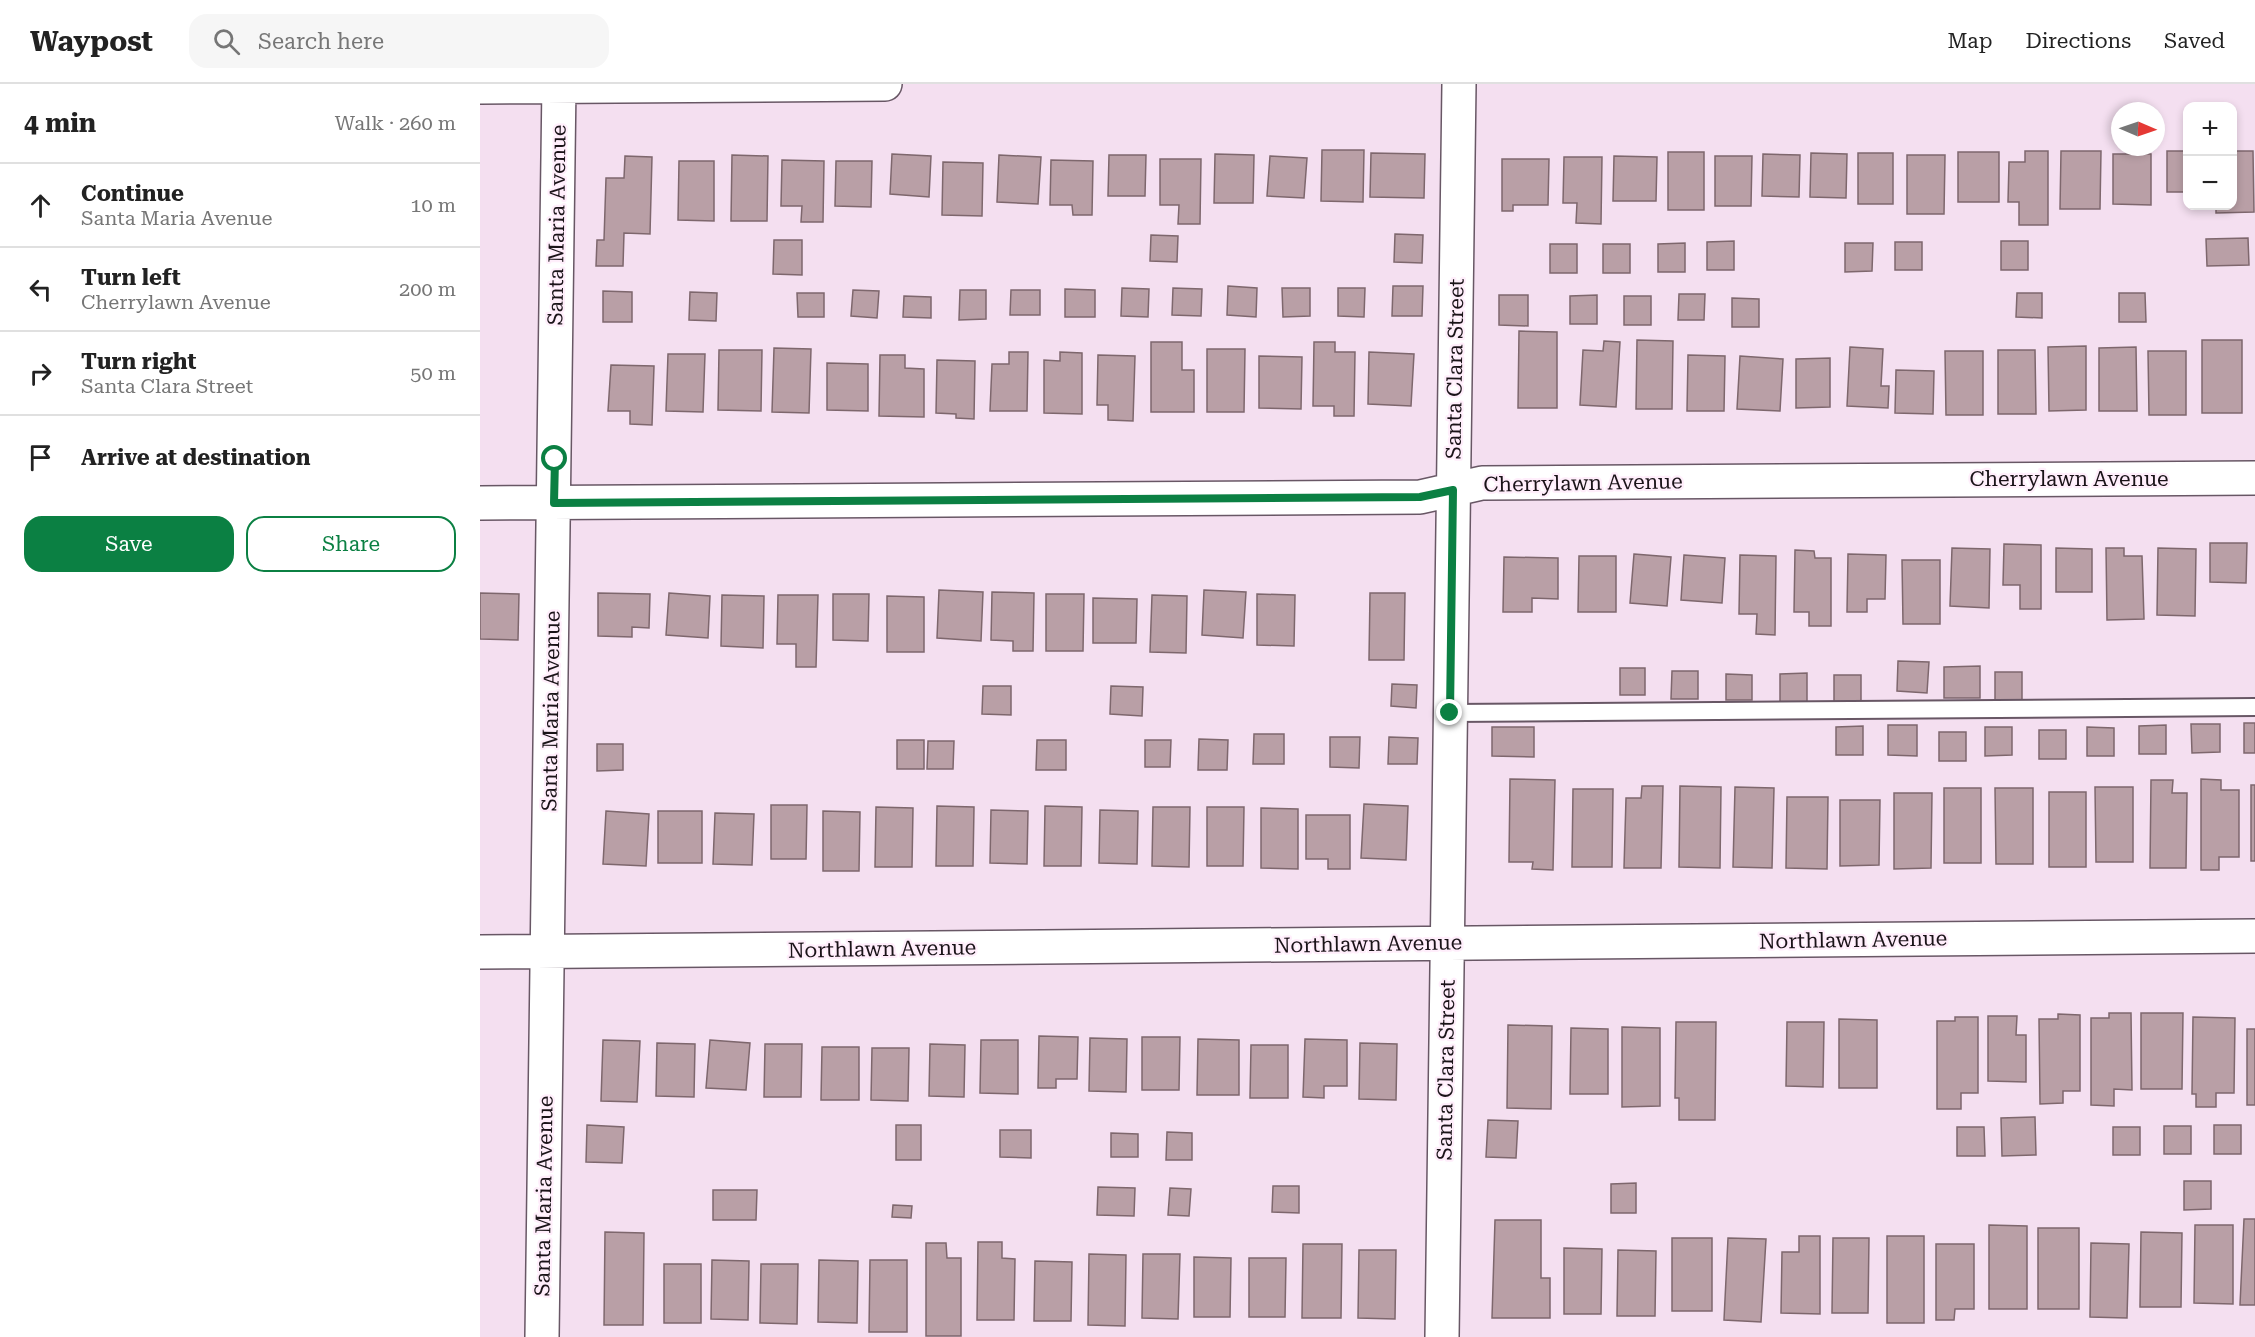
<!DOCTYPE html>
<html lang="en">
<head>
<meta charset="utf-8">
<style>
  body { margin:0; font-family:"Roboto Serif",serif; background:#f6f6f6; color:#222 }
  .controls { position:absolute; right:18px; top:18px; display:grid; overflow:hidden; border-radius:12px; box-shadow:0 3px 9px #0003 }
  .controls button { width:54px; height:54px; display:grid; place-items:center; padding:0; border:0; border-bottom:2px solid #e0e0e0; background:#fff; color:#222; font:30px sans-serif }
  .compass { position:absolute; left:1631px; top:18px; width:54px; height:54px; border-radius:50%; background:#fff; box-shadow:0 3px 9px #0003; rotate:92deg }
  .stop { position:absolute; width:18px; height:18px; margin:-14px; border:4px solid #0b8043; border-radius:50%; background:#fff }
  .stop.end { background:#0b8043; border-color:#fff; box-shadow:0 2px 6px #0008 }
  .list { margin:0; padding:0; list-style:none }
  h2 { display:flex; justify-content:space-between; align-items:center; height:78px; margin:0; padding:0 24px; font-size:26px }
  h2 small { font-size:20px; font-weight:400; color:#767676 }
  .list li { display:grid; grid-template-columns:39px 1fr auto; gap:18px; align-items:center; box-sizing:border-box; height:84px; padding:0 24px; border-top:2px solid #e0e0e0 }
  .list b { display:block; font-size:22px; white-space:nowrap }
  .list p { margin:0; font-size:20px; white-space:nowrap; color:#767676 }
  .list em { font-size:20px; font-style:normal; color:#767676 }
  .actions { display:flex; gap:12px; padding:18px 24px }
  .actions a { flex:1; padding:14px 0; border:2px solid #0b8043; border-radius:18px; text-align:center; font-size:21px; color:#0b8043 }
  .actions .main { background:#0b8043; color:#fff }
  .icon { flex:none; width:33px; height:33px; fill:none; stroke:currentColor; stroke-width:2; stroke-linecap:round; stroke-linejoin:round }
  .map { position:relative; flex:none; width:1775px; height:1253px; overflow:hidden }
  header { display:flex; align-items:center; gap:36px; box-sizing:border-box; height:84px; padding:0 30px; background:#fff; border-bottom:2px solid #e0e0e0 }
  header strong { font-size:28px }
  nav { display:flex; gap:33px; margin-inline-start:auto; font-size:21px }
  .search { width:420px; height:54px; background:#f6f6f6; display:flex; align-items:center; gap:15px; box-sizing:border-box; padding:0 21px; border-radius:18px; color:#767676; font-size:22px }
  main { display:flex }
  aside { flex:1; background:#fff }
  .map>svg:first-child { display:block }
  .building { fill:#b99fa6; stroke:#7e676d; stroke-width:1.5 }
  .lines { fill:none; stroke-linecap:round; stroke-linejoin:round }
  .service-casing { stroke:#685765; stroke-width:20 }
  .minor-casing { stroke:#685765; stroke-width:36 }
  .service { stroke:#fff; stroke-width:16 }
  .minor { stroke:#fff; stroke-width:33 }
  .route { stroke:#0b8043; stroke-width:8 }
  .labels { text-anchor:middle; stroke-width:4.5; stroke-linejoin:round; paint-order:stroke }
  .street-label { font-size:21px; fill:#1a1318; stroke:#ffeefb }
</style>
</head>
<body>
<header>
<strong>Waypost</strong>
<div class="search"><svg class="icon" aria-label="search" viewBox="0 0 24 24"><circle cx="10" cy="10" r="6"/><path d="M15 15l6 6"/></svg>Search here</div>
<nav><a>Map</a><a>Directions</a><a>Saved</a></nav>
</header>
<main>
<aside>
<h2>4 min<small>Walk · 260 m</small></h2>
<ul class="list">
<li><svg class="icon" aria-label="ahead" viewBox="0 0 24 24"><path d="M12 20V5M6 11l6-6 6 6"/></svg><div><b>Continue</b><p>Santa Maria Avenue</p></div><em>10 m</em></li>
<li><svg class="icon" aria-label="left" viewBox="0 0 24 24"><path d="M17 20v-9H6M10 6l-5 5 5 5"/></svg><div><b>Turn left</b><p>Cherrylawn Avenue</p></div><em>200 m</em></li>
<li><svg class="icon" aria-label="right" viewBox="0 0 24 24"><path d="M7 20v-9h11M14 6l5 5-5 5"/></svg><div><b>Turn right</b><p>Santa Clara Street</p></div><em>50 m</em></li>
<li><svg class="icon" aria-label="arrive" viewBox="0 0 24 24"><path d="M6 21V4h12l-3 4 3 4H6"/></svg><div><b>Arrive at destination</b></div></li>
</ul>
<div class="actions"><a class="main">Save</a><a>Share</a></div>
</aside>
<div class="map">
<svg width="1775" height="1253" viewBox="0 0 1775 1253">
  <rect width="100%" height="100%" fill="#f4dff0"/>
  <!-- building -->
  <path class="building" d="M842 66H884L883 118 841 117Z
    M1545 67H1568V141H1539V118H1528L1529 78H1545Z
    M1581 67H1621L1620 125H1580Z
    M1687 67H1708V108H1687Z
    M1752 67H1773L1774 128 1736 129V122H1752Z
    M1188 68H1224V126H1188Z
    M1478 68H1519V118H1478Z
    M891 69 945 70 944 114 890 113Z
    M1331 69 1367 70 1366 114 1330 113Z
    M1378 69H1413V120H1378Z
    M412 70 451 72 449 113 410 110Z
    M735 70 774 71 773 119H734Z
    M1283 70 1320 71 1319 113 1282 112Z
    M1633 70H1671V121L1633 120Z
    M252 71 288 72 287 137H251Z
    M519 71 561 73 558 120 517 118Z
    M629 71H666L665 112H628Z
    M1427 71H1465L1464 130H1427Z
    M145 72 172 73 170 150 144 149 143 182H116L117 156H124L126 94H144Z
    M790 72 827 74 824 114 787 112Z
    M1134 72 1177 73 1176 117H1133Z
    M1235 72H1272L1271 122H1235Z
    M1084 73H1122L1121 140 1096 139 1097 119H1083Z
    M680 75H721L720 140H698L699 121H680Z
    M1022 75H1069L1068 121H1033V127H1022Z
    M302 76 344 77 343 138H321L322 122H301Z
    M571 76 613 77 612 131H593L592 121H570Z
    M199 77H234V137L198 136Z
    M356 77H392L391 123 355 122Z
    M463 78 503 79 502 132 462 131Z
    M915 150 943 151 942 179 914 178Z
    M671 151 698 152 697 178 670 177Z
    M1768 154 1769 181 1727 182 1726 155Z
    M294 156H322V191L293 190Z
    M1254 157V186H1227V158Z
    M1521 157H1548V186H1521Z
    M1415 158H1442V186H1415Z
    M1205 159V188H1178V160Z
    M1365 159H1393L1392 187 1365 188Z
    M1070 160H1097V189H1070Z
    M1123 160H1150V189H1123Z
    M748 202 777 204 776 233 747 231Z
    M913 202H943L942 232H912Z
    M642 204 669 205 668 233 641 232Z
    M693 204 722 205 721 232 692 231Z
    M802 204H830V232L803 233Z
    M858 204H885L884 233 858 232Z
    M585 205 615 206V233H585Z
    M373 206 399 207 397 234 371 232Z
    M480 206H506V235L479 236Z
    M531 206H560V231H530Z
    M123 207 152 208V238H123Z
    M210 208 237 209 236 237 209 236Z
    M317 209H344V233H318Z
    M1537 209H1562V234L1536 233Z
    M1639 209H1665L1666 238H1639Z
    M1199 210H1225L1224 236H1198Z
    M1019 211H1048V242L1019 241Z
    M1117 211V240H1090V212Z
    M424 212 451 213V234L423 233Z
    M1144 212H1171V241H1144Z
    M1252 214 1279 215V243H1252Z
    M1039 247 1077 248V324H1038Z
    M1157 256 1193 257 1192 325H1156Z
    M1722 256H1762V329H1722Z
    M1124 257 1140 258 1136 323 1100 321 1103 266 1123 267Z
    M671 258H702V286H714V328H671Z
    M834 258H855V268H875L874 332H854V322H833Z
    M1606 262V326L1569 327 1568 263Z
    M1370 263 1403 265 1401 302H1409L1408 324 1367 322Z
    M1656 263 1657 327H1619V264Z
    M294 264 331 265 329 329 292 328Z
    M727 265H765L764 328H727Z
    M239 266H282L281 327 238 326Z
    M1518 266H1555L1556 330H1518Z
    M1465 267H1503V331H1466Z
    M1668 267H1706V331H1669Z
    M529 268H548L547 327H510L512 280H529Z
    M580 268 602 269V330L564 329V276L580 277Z
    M889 268 934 270 931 322 888 320Z
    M188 270H225L223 328 186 327Z
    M400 271H425V284L444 285V333L399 332Z
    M618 271 655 272 653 337 628 336V321H617Z
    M1208 271 1245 272 1244 327H1207Z
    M779 272 822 273 821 325 779 324Z
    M1260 272 1303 275 1300 327 1257 325Z
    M1350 274V323L1316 324V275Z
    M457 276 495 277 494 335 476 334V330L456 329Z
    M347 279 388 280V327L347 326Z
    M131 281 174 282 172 341 150 340V327H128Z
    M1416 286 1454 287 1453 330 1415 329Z
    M1730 459H1767L1766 499 1730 498Z
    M1524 460 1561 461V525H1540V501H1523Z
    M1472 464 1510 465 1509 524 1470 522Z
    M1576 464 1612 465V508H1576Z
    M1626 464H1644V472H1662L1664 535 1627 536Z
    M1678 464 1716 465 1715 532 1677 531Z
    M1315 466 1334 467 1335 474H1351V542H1329V528H1314Z
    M1154 470 1191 473 1187 522 1150 519Z
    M1368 470 1406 471 1405 515H1387V528H1367Z
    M1204 471 1245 474 1242 519 1201 516Z
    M1260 471 1296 472 1295 551 1276 550 1277 530H1259Z
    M1099 472H1136V528H1098Z
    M1024 473 1078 474V515L1052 514V528H1023Z
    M1422 476H1460V540H1423Z
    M459 506 503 508 501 557 457 554Z
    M724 506 766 508 763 554 722 551Z
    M512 508 554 509 553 567H533V557L511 556Z
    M0 509 39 510 38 556 0 555Z
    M118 509 170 510 169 544 152 543V553L118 552Z
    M189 509 230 512 228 554 186 551Z
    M890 509H925L924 576H889Z
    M353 510H389L388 557 353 556Z
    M566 510H604L603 567H566Z
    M777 510 815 511 814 562 777 561Z
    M242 511 284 512 283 564 241 562Z
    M298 511H338L336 583H316V560H297Z
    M672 511 707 512 706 569 670 568Z
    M407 512 444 513V568H407Z
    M613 514 657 515 656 559H613Z
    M1418 577 1449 578 1447 609 1417 607Z
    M1500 582V614H1464V583Z
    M1140 584H1165V611H1140Z
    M1192 587H1218V615H1191Z
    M1515 588H1542V617H1515Z
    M1327 589V618H1300V590Z
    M1246 590 1272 591V616H1246Z
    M1354 591H1381V620H1354Z
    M912 600 937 601 936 624 911 622Z
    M503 602H531V631L502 630Z
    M631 602 663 603 662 632 630 630Z
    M1764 639H1775V669H1764Z
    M1711 640H1740V668L1712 669Z
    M1408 641H1437V672L1408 671Z
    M1686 641V670H1659V642Z
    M1383 642V671H1356V643Z
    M1012 643H1054V673L1012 672Z
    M1505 643H1532V671L1505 672Z
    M1607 643 1634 644V672H1607Z
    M1559 646H1586V675H1559Z
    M1459 648H1486V677H1459Z
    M774 650H804V680H773Z
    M850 653H880L879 684 850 683Z
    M909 653 938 654 937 680H908Z
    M719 655 748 656 747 686H718Z
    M417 656H444V685H417Z
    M557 656H586V686H556Z
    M665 656H691L690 683H665Z
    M448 657H474L473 685H447Z
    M117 660H143V686L117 687Z
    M1030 695 1075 696 1073 786 1052 785 1053 778H1029Z
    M1721 695 1741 696V706H1759V773H1739V786H1721Z
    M1671 696H1693L1692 709H1707L1706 784H1670Z
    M1771 701H1775V777H1771Z
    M1162 702H1183L1181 784H1144L1146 714H1161Z
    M1200 702 1241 703 1240 784 1199 783Z
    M1255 703 1294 704 1292 784 1253 783Z
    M1615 703H1653V778H1616Z
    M1464 704H1501V779H1464Z
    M1515 704H1553V780H1516Z
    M1093 705H1133L1132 783H1092Z
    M1569 708H1606V783H1569Z
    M1414 709H1452L1451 784 1414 785Z
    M1307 713H1348L1347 785 1306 784Z
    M1360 716H1400L1399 781 1360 782Z
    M884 720 928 722 926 776 881 774Z
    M291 721H327L326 775H291Z
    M457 722 494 723 493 782H456Z
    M565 722 602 723 601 782H564Z
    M396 723 433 724 432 783H395Z
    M673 723H710L709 783 672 782Z
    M727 723H764L763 782H727Z
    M781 724 818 725V785L781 784Z
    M511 726 548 727 547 780 510 779Z
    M620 726 658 727 657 780 619 779Z
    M126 727 169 730 166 782 123 780Z
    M178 727H222V779H178Z
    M343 727 380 728 379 787H343Z
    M235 729 274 730 272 781 233 780Z
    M826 731H870V785H848V775H826Z
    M1629 929H1651L1652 1006 1634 1005V1022L1611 1021V934H1629Z
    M1661 929H1703L1702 1005H1661Z
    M1578 930 1600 931V1007H1583V1019L1560 1020 1559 935H1578Z
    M1508 932H1537L1536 951H1546V998L1508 997Z
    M1475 933H1498V1009H1481V1025H1457V937H1475Z
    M1713 933 1755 934 1754 1009H1736V1023H1716V1010H1712Z
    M1359 935 1397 936V1004H1359Z
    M1196 938H1236L1235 1036H1199V1014H1195Z
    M1307 938H1344L1343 1003 1306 1002Z
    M1028 941 1072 942 1071 1025 1027 1024Z
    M1142 943 1180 944V1022L1142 1023Z
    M1091 944 1128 945V1010H1090Z
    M1767 945H1775V1021H1767Z
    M559 952 598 953 597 995H576V1004H558Z
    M662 953H700L699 1006H662Z
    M610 954 647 955 646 1008 609 1007Z
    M718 955 759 956V1011H717Z
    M825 955 867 956V1002H844V1014L823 1013Z
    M123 956 160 957 157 1018 121 1017Z
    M230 956 270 959 266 1006 226 1004Z
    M501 956H538V1010L500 1009Z
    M177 959 215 960 214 1013 176 1012Z
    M880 959 917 960 916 1016 879 1015Z
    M285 960H322L321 1013H284Z
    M450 960 485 961 484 1013 449 1012Z
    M771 961H808V1014H770Z
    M342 963H379V1016H341Z
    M392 964H429L428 1017 391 1016Z
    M1555 1033 1556 1071 1522 1072 1521 1034Z
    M1008 1036 1038 1037 1036 1074 1006 1073Z
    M107 1041 144 1043 142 1079 106 1078Z
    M416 1041H441V1076H416Z
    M1734 1041H1761V1070H1734Z
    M1684 1042H1711V1070H1684Z
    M1477 1043H1504L1505 1072H1477Z
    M1633 1043H1660V1071H1633Z
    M520 1046H551V1074L520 1073Z
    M687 1048 712 1049V1076H686Z
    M631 1049 658 1050V1073H631Z
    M1704 1097H1731V1125L1704 1126Z
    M1156 1099V1129H1131V1100Z
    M793 1102H819V1129L792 1128Z
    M618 1103 655 1104 654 1132 617 1131Z
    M690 1104 711 1105 709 1132 688 1131Z
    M233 1106H277L276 1136H233Z
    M413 1121 432 1122 431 1134 412 1133Z
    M1764 1135H1775V1221H1760Z
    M1015 1136H1061V1194H1070V1234H1012Z
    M1509 1141 1547 1142V1225H1509Z
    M1715 1141H1753V1220L1714 1219Z
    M1558 1144H1599V1225H1558Z
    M125 1148 164 1149 163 1241H124Z
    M1661 1148 1702 1149 1701 1223H1660Z
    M1319 1152H1340V1230L1301 1229 1302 1168H1319Z
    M1407 1152H1444V1239H1407Z
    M1192 1154H1232V1227H1192Z
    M1248 1154 1286 1155 1281 1238 1244 1236Z
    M1353 1154H1389L1388 1229H1352Z
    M498 1158H522V1174L535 1175 534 1236H497Z
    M446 1159H466L467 1174H481V1252H446Z
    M1611 1159 1649 1160 1647 1234 1610 1233Z
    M823 1160H862L861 1234H822Z
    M1456 1160H1494V1225H1475L1474 1236H1456Z
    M1084 1164 1122 1165 1121 1230H1084Z
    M879 1166H916L915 1235 878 1234Z
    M1138 1166 1176 1167 1175 1232H1137Z
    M609 1170 646 1171 645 1242 608 1241Z
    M663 1170H700L698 1235 662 1234Z
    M714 1173 751 1174 750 1233H714Z
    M769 1174H806L805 1233H769Z
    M232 1176 269 1177 268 1236 231 1235Z
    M339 1176 378 1177 377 1239 338 1238Z
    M390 1176H427V1248H389Z
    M555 1177 592 1178 591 1237H554Z
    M184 1180H221V1239H184Z
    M281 1180H318L317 1240 280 1239Z"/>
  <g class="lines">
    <defs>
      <path id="service" d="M970 629 1775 623"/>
      <path id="minor" d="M0 3 405 0
        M0 419 940 413 1002 399 1775 394
        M0 868 1775 852
        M62 1253 79 0
        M962 1253 979 0"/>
    </defs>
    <!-- service casing -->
    <use href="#service" class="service-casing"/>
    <!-- minor casing -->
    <use href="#minor" class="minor-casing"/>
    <!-- service -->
    <use href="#service" class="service"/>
    <!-- minor -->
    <use href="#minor" class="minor"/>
  </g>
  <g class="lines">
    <!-- route -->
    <path class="route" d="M75 375 74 419 940 413 973 406 970 629"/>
  </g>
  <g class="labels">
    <!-- street labels -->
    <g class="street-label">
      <text transform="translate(77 141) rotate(-89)" y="7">Santa Maria Avenue</text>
      <text transform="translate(975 285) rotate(-89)" y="7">Santa Clara Street</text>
      <text x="1589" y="402">Cherrylawn Avenue</text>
      <text transform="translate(1103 399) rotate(-1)" y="7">Cherrylawn Avenue</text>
      <text transform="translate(71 627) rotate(-89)" y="7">Santa Maria Avenue</text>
      <text transform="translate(1373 856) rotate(-1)" y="7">Northlawn Avenue</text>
      <text transform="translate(888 860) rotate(-1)" y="7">Northlawn Avenue</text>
      <text transform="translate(402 865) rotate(-1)" y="7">Northlawn Avenue</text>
      <text transform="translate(966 986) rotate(-89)" y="7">Santa Clara Street</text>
      <text transform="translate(64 1112) rotate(-89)" y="7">Santa Maria Avenue</text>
    </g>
  </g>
</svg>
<div class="controls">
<button>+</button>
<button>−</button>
</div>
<svg class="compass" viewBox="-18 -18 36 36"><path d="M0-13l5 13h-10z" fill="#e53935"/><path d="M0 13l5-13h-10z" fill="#767676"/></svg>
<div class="stop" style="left:75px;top:375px"></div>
<div class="stop end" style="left:970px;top:629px"></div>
</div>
</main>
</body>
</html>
